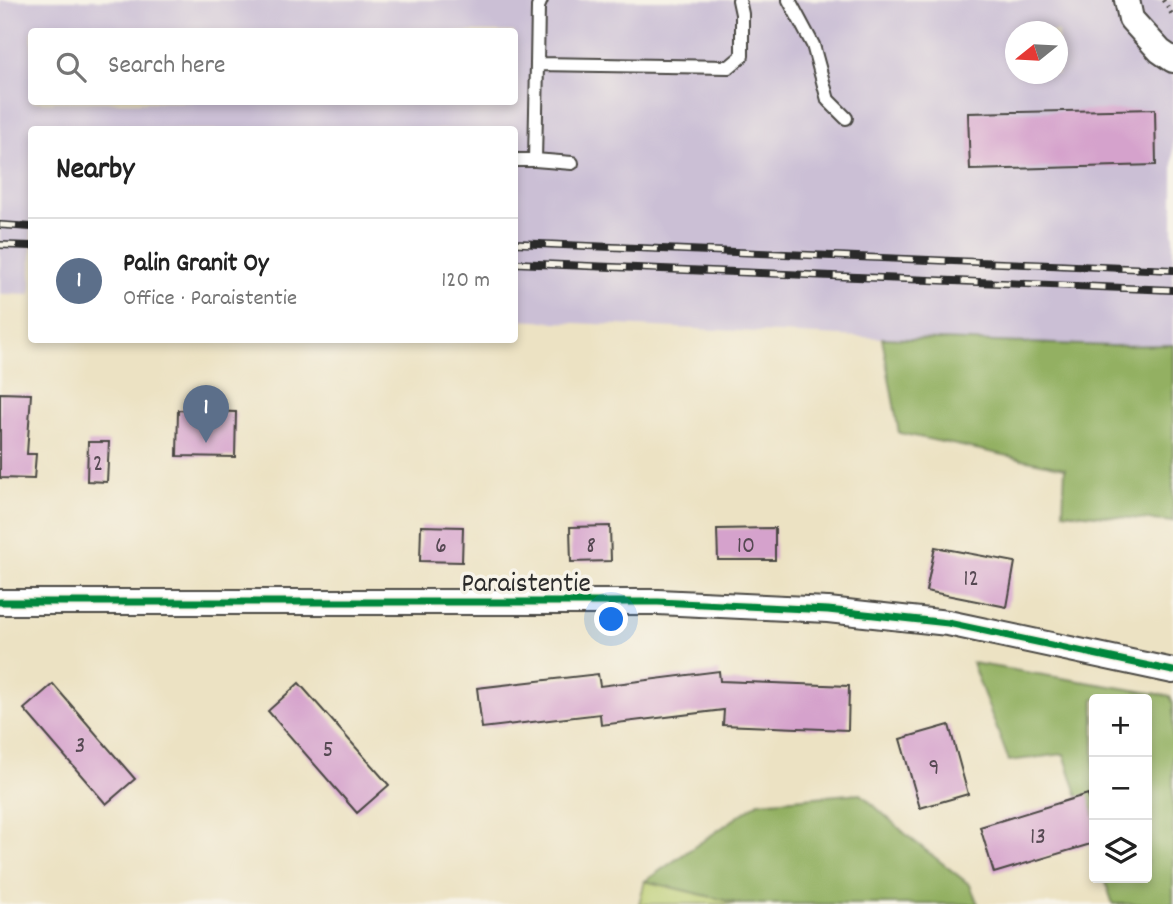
<!DOCTYPE html>
<html lang="en">
<head>
<meta charset="utf-8">
<style>
  body { margin:0; font-family:Dekko,sans-serif; background:#f2f2f2; color:#222 }
  .controls { position:absolute; right:21px; bottom:21px; display:grid; overflow:hidden; border-radius:7px; box-shadow:0 4px 10px #0003 }
  .controls button { width:63px; height:63px; display:grid; place-items:center; padding:0; border:0; border-bottom:2px solid #e0e0e0; background:#fff; color:#222; font:35px sans-serif }
  .compass { position:absolute; left:1005px; top:21px; width:63px; height:63px; border-radius:50%; background:#fff; box-shadow:0 4px 10px #0003; rotate:252deg }
  .you { position:absolute; left:612px; top:620px; width:24px; height:24px; margin:-18px; border:5px solid #fff; border-radius:50%; background:#1a73e8; box-shadow:0 0 0 10px #1a73e833 }
  .badge { display:grid; place-items:center; width:46px; height:46px; border-radius:50%; background:#d1495b; color:#fff; font-size:23px; font-weight:700 }
  .pin { position:absolute; translate:-50% -58px; filter:drop-shadow(0 2px 4px #0008) }
  .pin::after { content:''; position:absolute; top:37px; width:24px; height:21px; background:inherit; clip-path:polygon(0 0,100% 0,50% 100%) }
  .list { margin:0; padding:0; list-style:none }
  h2 { display:flex; justify-content:space-between; align-items:center; height:91px; margin:0; padding:0 28px; font-size:30px }
  h2 small { font-size:23px; font-weight:400; color:#767676 }
  .list li { display:grid; grid-template-columns:46px 1fr auto; gap:21px; align-items:center; box-sizing:border-box; height:126px; padding:0 28px; border-top:2px solid #e0e0e0 }
  .list b { display:block; font-size:26px; white-space:nowrap }
  .list p { margin:0; font-size:23px; white-space:nowrap; color:#767676 }
  .list em { font-size:23px; font-style:normal; color:#767676 }
  .icon { flex:none; width:38px; height:38px; fill:none; stroke:currentColor; stroke-width:2; stroke-linecap:round; stroke-linejoin:round }
  .map { position:relative; flex:none; width:1173px; height:904px; overflow:hidden }
  .search { position:absolute; background:#fff; box-shadow:0 4px 10px #0003; left:28px; top:28px; width:490px; height:77px; display:flex; align-items:center; gap:18px; box-sizing:border-box; padding:0 24px; border-radius:7px; color:#767676; font-size:26px }
  .panel { position:absolute; background:#fff; box-shadow:0 4px 10px #0003; left:28px; top:126px; width:490px; height:217px; border-radius:7px }
  .map>svg:first-child { display:block }
  .industrial { fill:#cbbfd5; fill-rule:evenodd }
  .green { fill:#bacc6f; stroke:#727c4d; stroke-width:2 }
  .forest { fill:#93b062; stroke:#5f6e46; stroke-width:2 }
  .building { fill:#d5a2cc }
  .lines { fill:none; stroke-linecap:round; stroke-linejoin:round }
  .lane-casing { stroke:#484642; stroke-width:16 }
  .street-casing { stroke:#484642; stroke-width:28 }
  .path { stroke:#484642; stroke-width:4.5; stroke-dasharray:2 5; stroke-linecap:butt }
  .lane { stroke:#fff; stroke-width:12 }
  .street { stroke:#fff; stroke-width:24 }
  .rail-casing { stroke:#2b2b2b; stroke-width:8 }
  .rail { stroke:#f7f3e8; stroke-width:5; stroke-dasharray:16; stroke-linecap:butt }
  .cycleway-casing { stroke:#f7f3e8; stroke-width:11 }
  .cycleway { stroke:#00873e; stroke-width:7 }
  .labels { text-anchor:middle; stroke-width:7; stroke-linejoin:round; paint-order:stroke }
  .number-label { font-size:24px; fill:#564953 }
  .street-label { font-size:28px; fill:#2b2b2b; stroke:#f7f3e8 }
</style>
</head>
<body>
<div class="map">
<svg width="1173" height="904" viewBox="0 0 1173 904">
  <rect width="100%" height="100%" fill="#f7f3e8"/>
  <filter id="ink" filterUnits="userSpaceOnUse"><feTurbulence type="fractalNoise" baseFrequency=".0143" numOctaves="2"/><feDisplacementMap in="SourceGraphic" scale="14" xChannelSelector="R" yChannelSelector="G"/><feConvolveMatrix kernelMatrix="1 2 1 2 8 2 1 2 1" color-interpolation-filters="sRGB"/></filter>
  <filter id="wash" filterUnits="userSpaceOnUse"><feTurbulence type="fractalNoise" baseFrequency=".00686" numOctaves="4" result="noise"/><feDisplacementMap in="SourceGraphic" scale="28" xChannelSelector="R" yChannelSelector="G"/><feGaussianBlur stdDeviation="1.57" result="paint"/><feColorMatrix in="noise" values="0 0 0 0 0 0 0 0 0 0 0 0 0 0 0 0 0 1.4 0 .05"/><feComposite in="paint" operator="in"/></filter>
  <g filter="url(#wash)">
    <rect width="100%" height="100%" fill="#ece2c3"/>
    <!-- industrial -->
    <path class="industrial" d="M0 0H1173V345L1112 346 882 338 515 320 514 130H32L31 295 0 294ZM32 32H514V102H32ZM1016 32H1058V74H1016Z"/>
    <!-- green -->
    <path class="green" d="M645 881 741 904H639Z"/>
    <!-- forest -->
    <path class="forest" d="M882 338 1112 346 1173 345V522L1063 512 1065 468 899 433Z
      M972 663 1170 696 1173 703V904H1113L1104 878H1147V699H1094V846L1064 754 1009 761Z
      M860 793 909 837 970 885 978 904H741L645 881 759 802Z"/>
    <g id="blocks">
      <!-- building -->
      <path class="building" d="M1155 109 1156 165 970 170 968 113Z
        M0 393 31 394 27 454H36L34 479 0 478Z
        M178 410 236 412 235 457 177 456Z
        M88 442H109L107 482 87 481Z
        M421 526 463 527 462 562 420 561Z
        M610 526 611 561 571 562 570 527Z
        M775 528V560H718L717 529Z
        M935 547 1015 562 1007 607 926 591Z
        M719 671 720 681 849 686 848 730 723 725 724 710 601 725 600 714 482 728 477 688 598 674 600 686Z
        M299 683 389 785 357 813 268 711Z
        M53 684 135 779 106 804 24 709Z
        M949 725 968 794 920 808 900 739Z
        M1088 794 1094 817V843L994 873 980 827Z"/>
    </g>
  </g>
  <g filter="url(#ink)">
    <use href="#blocks" fill-opacity="0" stroke="#484642" stroke-width="2"/>
    <g class="lines">
      <defs>
        <path id="lane" d="M541 0 538 7 537 64 729 67 742 56V14L739 0
          M789 0 813 45 828 100 846 118
          M514 160H535L537 64
          M535 160 572 163"/>
        <path id="street" d="M1127 0 1131 19 1160 51 1173 60
          M0 602H658L828 610 948 623 1173 671"/>
      </defs>
      <!-- lane casing -->
      <use href="#lane" class="lane-casing"/>
      <!-- street casing -->
      <use href="#street" class="street-casing"/>
      <!-- path -->
      <path class="path" d="M1163 0 1173 16"/>
      <!-- lane -->
      <use href="#lane" class="lane"/>
      <!-- street -->
      <use href="#street" class="street"/>
      <defs>
        <path id="rail" d="M0 225 32 227
          M514 243 1173 270
          M0 245 32 246
          M514 263 1173 290"/>
      </defs>
      <!-- rail casing -->
      <use href="#rail" class="rail-casing"/>
      <!-- rail -->
      <use href="#rail" class="rail"/>
      <defs>
        <path id="cycleway" d="M0 602H658L828 610 948 623 1173 671"/>
      </defs>
      <!-- cycleway casing -->
      <use href="#cycleway" class="cycleway-casing"/>
      <!-- cycleway -->
      <use href="#cycleway" class="cycleway"/>
    </g>
  </g>
  <g class="labels">
    <!-- number labels -->
    <g class="number-label">
      <text x="98" y="470">2</text>
      <text x="441" y="552">6</text>
      <text x="591" y="552">8</text>
      <text x="746" y="552">10</text>
      <text x="971" y="585">12</text>
      <text x="80" y="752">3</text>
      <text x="328" y="756">5</text>
      <text x="934" y="774">9</text>
      <text x="1038" y="843">13</text>
    </g>
    <!-- street labels -->
    <g class="street-label">
      <text x="526" y="591">Paraistentie</text>
    </g>
  </g>
</svg>
<div class="controls">
<button>+</button>
<button>−</button>
<button><svg class="icon" aria-label="layers" viewBox="0 0 24 24"><path d="M12 4l9 5-9 5-9-5zM3 14l9 5 9-5"/></svg></button>
</div>
<svg class="compass" viewBox="-18 -18 36 36"><path d="M0-13l5 13h-10z" fill="#e53935"/><path d="M0 13l5-13h-10z" fill="#767676"/></svg>
<div class="you"></div>
<div class="pin badge" style="left:206px;top:443px;background:#5c6f8a">1</div>
<div class="search"><svg class="icon" aria-label="search" viewBox="0 0 24 24"><circle cx="10" cy="10" r="6"/><path d="M15 15l6 6"/></svg>Search here</div>
<section class="panel">
<h2>Nearby<small></small></h2>
<ul class="list">
<li><span class="badge" style="background:#5c6f8a">1</span><div><b>Palin Granit Oy</b><p>Office · Paraistentie</p></div><em>120 m</em></li>
</ul>
</section>
</div>
</body>
</html>
